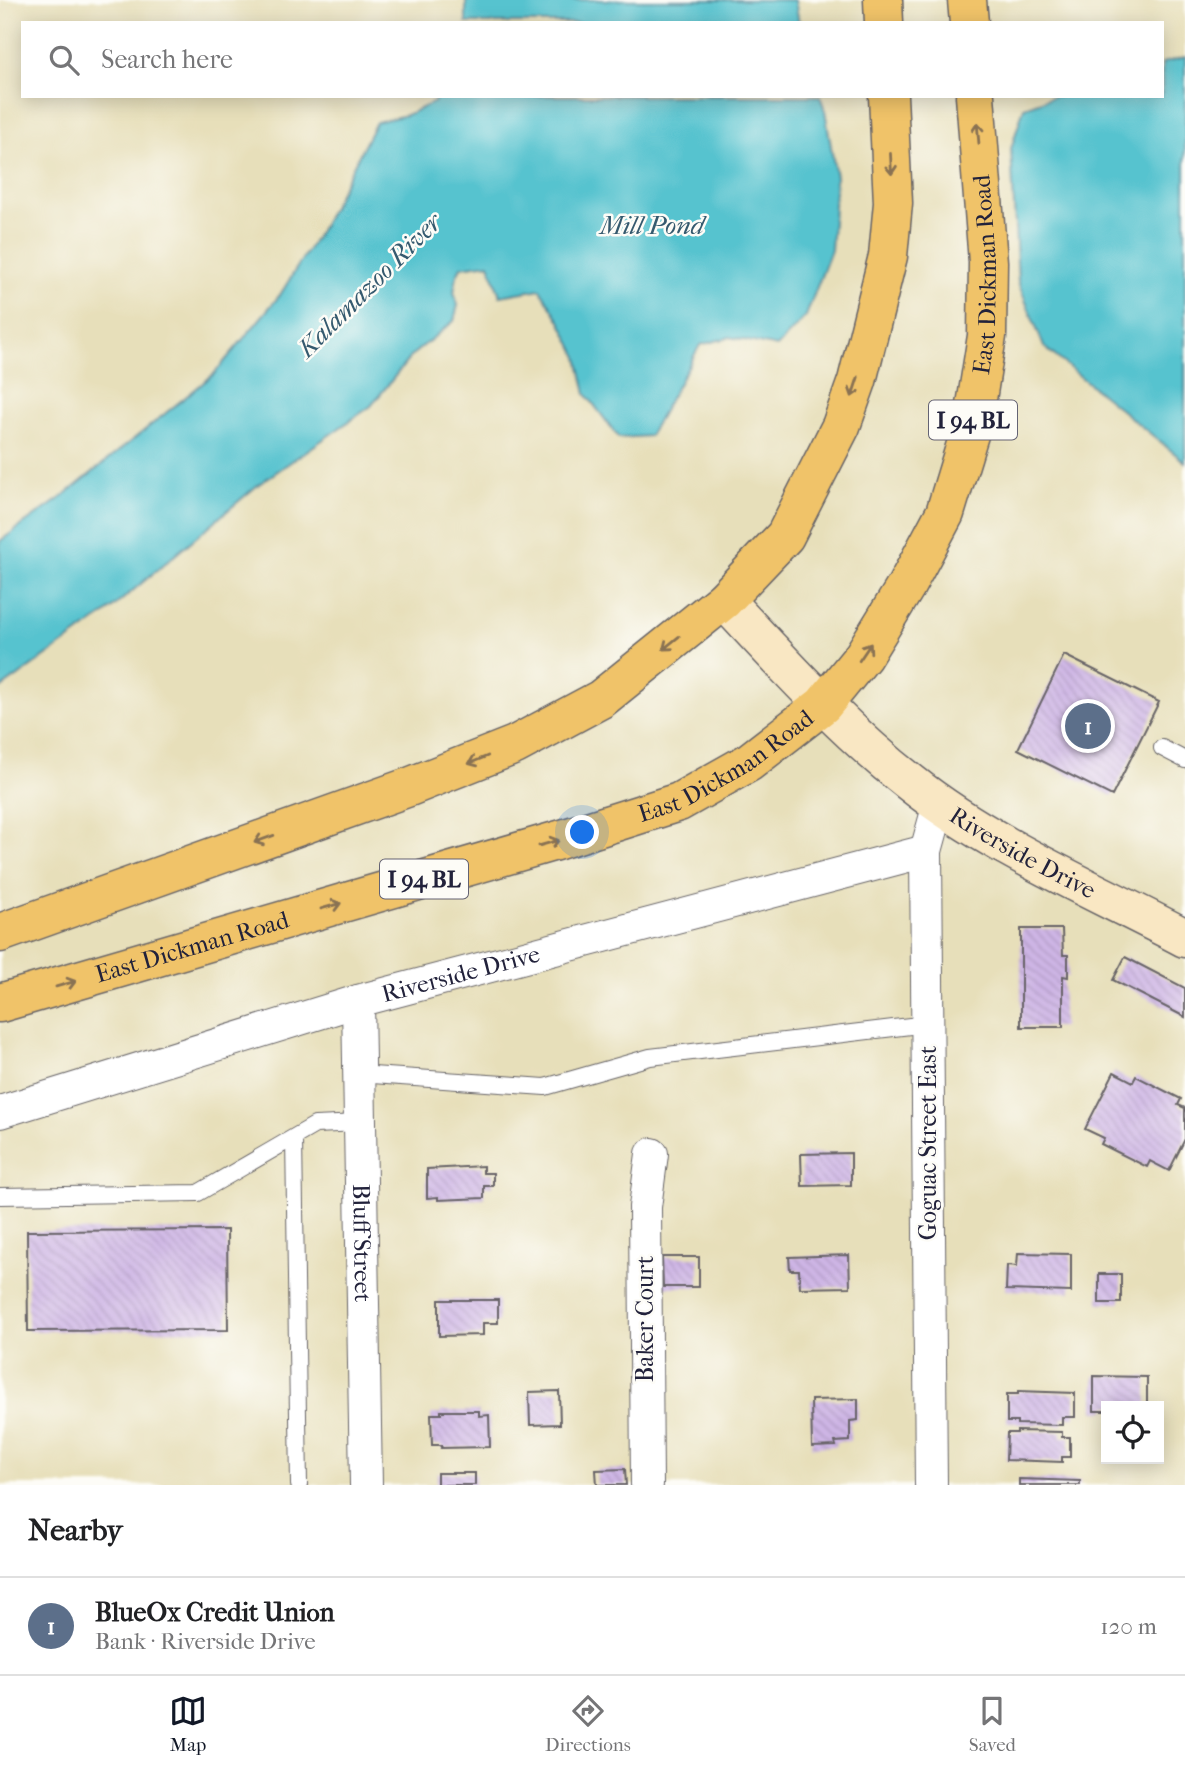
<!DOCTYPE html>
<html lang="en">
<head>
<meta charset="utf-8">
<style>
  body { margin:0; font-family:"IM FELL French Canon",serif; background:#f6f6f6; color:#202124 }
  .controls { position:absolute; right:21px; bottom:21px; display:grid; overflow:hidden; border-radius:0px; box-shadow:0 4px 18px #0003 }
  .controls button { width:63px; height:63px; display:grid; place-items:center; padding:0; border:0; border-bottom:2px solid #e0e0e0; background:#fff; color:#202124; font:35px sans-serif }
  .you { position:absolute; left:583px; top:833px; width:24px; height:24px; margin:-18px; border:5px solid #fff; border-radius:50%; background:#1a73e8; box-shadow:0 0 0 10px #1a73e833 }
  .badge { display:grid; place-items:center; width:46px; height:46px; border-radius:50%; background:#111827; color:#fff; font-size:23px; font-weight:700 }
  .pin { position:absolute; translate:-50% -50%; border:4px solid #fff; box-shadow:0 2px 7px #0006 }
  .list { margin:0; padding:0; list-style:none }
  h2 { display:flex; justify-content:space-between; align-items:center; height:91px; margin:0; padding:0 28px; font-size:30px }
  h2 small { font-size:23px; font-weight:400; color:#757577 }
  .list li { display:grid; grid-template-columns:46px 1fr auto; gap:21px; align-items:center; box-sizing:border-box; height:98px; padding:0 28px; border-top:2px solid #e0e0e0 }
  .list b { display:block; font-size:26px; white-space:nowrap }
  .list p { margin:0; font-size:23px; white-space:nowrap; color:#757577 }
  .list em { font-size:23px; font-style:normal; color:#757577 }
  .icon { flex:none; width:38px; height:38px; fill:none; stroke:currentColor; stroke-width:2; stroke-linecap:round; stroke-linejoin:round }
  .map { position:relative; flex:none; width:1185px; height:1485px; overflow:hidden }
  .search { position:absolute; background:#fff; box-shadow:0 4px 18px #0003; left:21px; right:21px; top:21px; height:77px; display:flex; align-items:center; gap:18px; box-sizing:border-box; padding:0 24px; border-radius:0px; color:#757577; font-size:26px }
  .sheet { height:189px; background:#fff }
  nav { display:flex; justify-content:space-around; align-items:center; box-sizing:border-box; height:98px; border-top:2px solid #e0e0e0; background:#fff; font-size:19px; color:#757577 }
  nav a { display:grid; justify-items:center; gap:4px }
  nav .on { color:#111827 }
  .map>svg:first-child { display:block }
  .water { fill:#57c3cf; stroke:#3c7285; stroke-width:2 }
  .building { fill:url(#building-back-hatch) }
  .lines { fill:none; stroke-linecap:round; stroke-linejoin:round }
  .lane-casing { stroke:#676467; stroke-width:18 }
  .street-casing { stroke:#676467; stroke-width:34 }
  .secondary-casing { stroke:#676467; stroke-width:41 }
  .primary-casing { stroke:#676467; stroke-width:41 }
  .lane { stroke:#fff; stroke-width:16 }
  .street { stroke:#fff; stroke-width:32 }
  .secondary { stroke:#f9e7c3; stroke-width:38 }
  .primary { stroke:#f0c369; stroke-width:38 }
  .oneway { stroke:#897252 }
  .labels { text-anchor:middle; stroke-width:5; stroke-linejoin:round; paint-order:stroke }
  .shield { fill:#fdfcf7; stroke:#646373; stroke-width:2 }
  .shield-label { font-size:23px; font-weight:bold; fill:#22223b }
  .street-label { font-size:24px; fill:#22223b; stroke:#fdfcf7 }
  .water-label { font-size:26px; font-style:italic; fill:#355a6f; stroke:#fdfcf7 }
</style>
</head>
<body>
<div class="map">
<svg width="1185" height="1485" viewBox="0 0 1185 1485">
  <defs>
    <pattern id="building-back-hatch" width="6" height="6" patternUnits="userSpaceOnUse" patternTransform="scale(1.75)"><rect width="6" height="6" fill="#ceb5e5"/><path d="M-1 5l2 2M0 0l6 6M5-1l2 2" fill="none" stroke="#b19bc5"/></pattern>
  </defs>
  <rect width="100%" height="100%" fill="#fdfcf7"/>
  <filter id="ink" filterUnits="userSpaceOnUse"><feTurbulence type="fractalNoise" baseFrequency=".0143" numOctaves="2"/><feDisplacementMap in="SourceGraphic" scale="14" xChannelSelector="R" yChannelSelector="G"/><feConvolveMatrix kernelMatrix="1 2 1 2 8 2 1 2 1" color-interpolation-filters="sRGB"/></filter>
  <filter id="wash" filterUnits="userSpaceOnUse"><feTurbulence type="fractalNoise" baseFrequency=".00686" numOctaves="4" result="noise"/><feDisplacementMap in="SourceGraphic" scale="28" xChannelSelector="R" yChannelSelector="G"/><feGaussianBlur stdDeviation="1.57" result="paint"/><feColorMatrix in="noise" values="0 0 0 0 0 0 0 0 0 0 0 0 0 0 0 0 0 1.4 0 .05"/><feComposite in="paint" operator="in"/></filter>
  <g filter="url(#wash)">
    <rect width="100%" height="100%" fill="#e7dfba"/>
    <!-- water -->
    <path class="water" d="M466 0H795L799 23H466Z
      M1185 57V462L1044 347 1018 282 1011 149 1024 107 1055 96H1162V63Z
      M434 96H820L825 110 836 177 831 250 806 316 777 347 730 337 700 345 649 436 619 438 586 394 578 357 560 321 540 289 500 296 489 263 461 267 457 275 454 292 458 305 454 321 412 355 371 406 259 484 104 615 0 689V541L62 497 214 374 280 295 322 227 376 122 406 115 435 102Z"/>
    <g id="blocks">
      <!-- building -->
      <path class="building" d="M1064 655 1159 702 1112 796 1018 749Z
        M1021 929H1062L1063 955H1068V977L1063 976V1027H1021Z
        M1125 957 1185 988V1017L1113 980Z
        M1114 1072 1133 1082 1136 1076 1181 1099 1178 1105 1185 1108V1139L1169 1171 1150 1161 1147 1167 1101 1144 1104 1138 1085 1129Z
        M851 1153V1185L802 1186 801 1154Z
        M483 1166V1173H493V1186H484V1198L438 1200V1197L427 1198V1169Z
        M227 1230 228 1330 28 1331 27 1231Z
        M1018 1253 1071 1254V1292L1006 1290 1007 1265 1017 1266Z
        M849 1255 850 1287 800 1288 799 1270H790L789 1257Z
        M662 1257H699V1287H663Z
        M1099 1274H1121V1303H1099Z
        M439 1300H498V1323H483V1335L439 1336Z
        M1094 1376 1147 1377V1406H1106V1411H1094Z
        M559 1391 560 1424 530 1425 529 1392Z
        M1018 1391 1075 1393V1417H1062V1425L1017 1424V1422H1007V1394H1018Z
        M858 1399V1420L850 1421V1441L835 1442 836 1446 812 1447 811 1400Z
        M441 1411H479V1416L489 1415 490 1447 441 1448 442 1445H432L431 1414H441Z
        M1017 1431 1062 1432V1437H1070V1457H1062V1462L1006 1460 1007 1433H1017Z
        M625 1469 626 1485H597L596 1470Z
        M437 1473H475V1485H437Z
        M1019 1479 1080 1481V1485H1019Z"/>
    </g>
  </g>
  <g filter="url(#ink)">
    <use href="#blocks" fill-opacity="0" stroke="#676467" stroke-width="2"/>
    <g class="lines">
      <defs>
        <path id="lane" d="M1162 748 1185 760
          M358 1074 545 1087 650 1057 927 1024
          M294 1138 299 1485
          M0 1196 198 1193 315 1125 360 1123"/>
        <g id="street">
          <path id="s1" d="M358 1001 366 1485"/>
          <path id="s2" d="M0 1112 358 1001 926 851"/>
          <path d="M647 1485 645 1207 652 1154"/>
          <path d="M931 1485 926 851 939 804"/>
        </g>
        <g id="secondary">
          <path id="s3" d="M724 600C784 664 842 729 911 783 990 846 1096 891 1185 938"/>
        </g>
        <g id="primary">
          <path d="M883 0 884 23"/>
          <path d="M967 0 969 23"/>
          <path d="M0 933 409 787 515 745 601 699 724 600 785 536 841 426 857 381 888 256 893 203 888 96"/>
          <path id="s4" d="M0 1003 559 840 679 802 748 763 823 705 863 656 906 586 945 513 974 418 987 336 988 262 975 96"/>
        </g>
      </defs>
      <!-- lane casing -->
      <use href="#lane" class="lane-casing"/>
      <!-- street casing -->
      <use href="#street" class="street-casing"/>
      <!-- secondary casing -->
      <use href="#secondary" class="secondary-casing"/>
      <!-- primary casing -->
      <use href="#primary" class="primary-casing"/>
      <!-- lane -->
      <use href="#lane" class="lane"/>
      <!-- street -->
      <use href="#street" class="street"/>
      <!-- secondary -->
      <use href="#secondary" class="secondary"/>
      <!-- primary -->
      <use href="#primary" class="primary"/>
    </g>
    <!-- one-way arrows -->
    <defs><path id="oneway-shaft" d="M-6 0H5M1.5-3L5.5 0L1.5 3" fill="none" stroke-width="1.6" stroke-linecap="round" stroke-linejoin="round" transform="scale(1.75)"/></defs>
    <g class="oneway">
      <use href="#oneway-shaft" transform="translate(978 133) rotate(-95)"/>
      <use href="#oneway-shaft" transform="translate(891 164) rotate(87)"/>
      <use href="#oneway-shaft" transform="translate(855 387) rotate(108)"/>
      <use href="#oneway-shaft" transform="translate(671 643) rotate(141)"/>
      <use href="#oneway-shaft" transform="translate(865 652) rotate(-56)"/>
      <use href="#oneway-shaft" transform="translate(478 760) rotate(158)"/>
      <use href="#oneway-shaft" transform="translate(264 839) rotate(160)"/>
      <use href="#oneway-shaft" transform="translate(549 843) rotate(-16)"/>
      <use href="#oneway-shaft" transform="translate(331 906) rotate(-16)"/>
      <use href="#oneway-shaft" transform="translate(66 984) rotate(-16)"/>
    </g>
  </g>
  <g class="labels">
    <!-- shield labels -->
    <g class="shield">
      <rect x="929" y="400.5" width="88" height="39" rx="5"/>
      <rect x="380" y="859.5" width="88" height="39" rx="5"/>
    </g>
    <g class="shield-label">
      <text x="973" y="428">I 94 BL</text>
      <text x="424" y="887">I 94 BL</text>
    </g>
    <!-- street labels -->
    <g class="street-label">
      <text dy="8" stroke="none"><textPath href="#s4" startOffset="1354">East Dickman Road</textPath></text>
      <text dy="8" stroke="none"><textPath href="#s4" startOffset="766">East Dickman Road</textPath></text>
      <text dy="8" stroke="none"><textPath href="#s3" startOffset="394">Riverside Drive</textPath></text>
      <text dy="8" stroke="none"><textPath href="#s4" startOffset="200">East Dickman Road</textPath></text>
      <text dy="8" stroke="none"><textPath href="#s2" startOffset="481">Riverside Drive</textPath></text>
      <text transform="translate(928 1143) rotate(-90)" y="8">Goguac Street East</text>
      <text dy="8" stroke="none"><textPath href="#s1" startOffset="242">Bluff Street</textPath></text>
      <text transform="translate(645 1319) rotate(-90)" y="8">Baker Court</text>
    </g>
    <!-- water labels -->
    <g class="water-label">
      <text x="652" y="234">Mill Pond</text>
      <text transform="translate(369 285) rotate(-45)" y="9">Kalamazoo River</text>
    </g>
  </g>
</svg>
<div class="controls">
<button><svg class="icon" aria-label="locate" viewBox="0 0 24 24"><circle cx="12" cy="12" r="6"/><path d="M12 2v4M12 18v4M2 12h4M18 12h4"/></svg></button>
</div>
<div class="you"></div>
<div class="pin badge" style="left:1088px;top:726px;background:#5c6f8a">1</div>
<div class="search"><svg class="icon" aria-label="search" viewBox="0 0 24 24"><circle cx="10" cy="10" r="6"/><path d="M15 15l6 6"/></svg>Search here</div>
</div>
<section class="sheet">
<h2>Nearby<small></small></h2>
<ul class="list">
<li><span class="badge" style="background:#5c6f8a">1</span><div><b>BlueOx Credit Union</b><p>Bank · Riverside Drive</p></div><em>120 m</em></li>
</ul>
</section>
<nav>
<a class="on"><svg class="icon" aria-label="map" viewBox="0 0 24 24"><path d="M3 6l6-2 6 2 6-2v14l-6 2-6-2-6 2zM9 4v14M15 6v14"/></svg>Map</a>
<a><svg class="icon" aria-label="directions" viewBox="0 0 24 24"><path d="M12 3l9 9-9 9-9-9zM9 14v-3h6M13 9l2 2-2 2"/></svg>Directions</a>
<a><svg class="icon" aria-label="saved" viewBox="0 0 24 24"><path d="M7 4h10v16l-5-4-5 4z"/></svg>Saved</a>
</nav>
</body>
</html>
